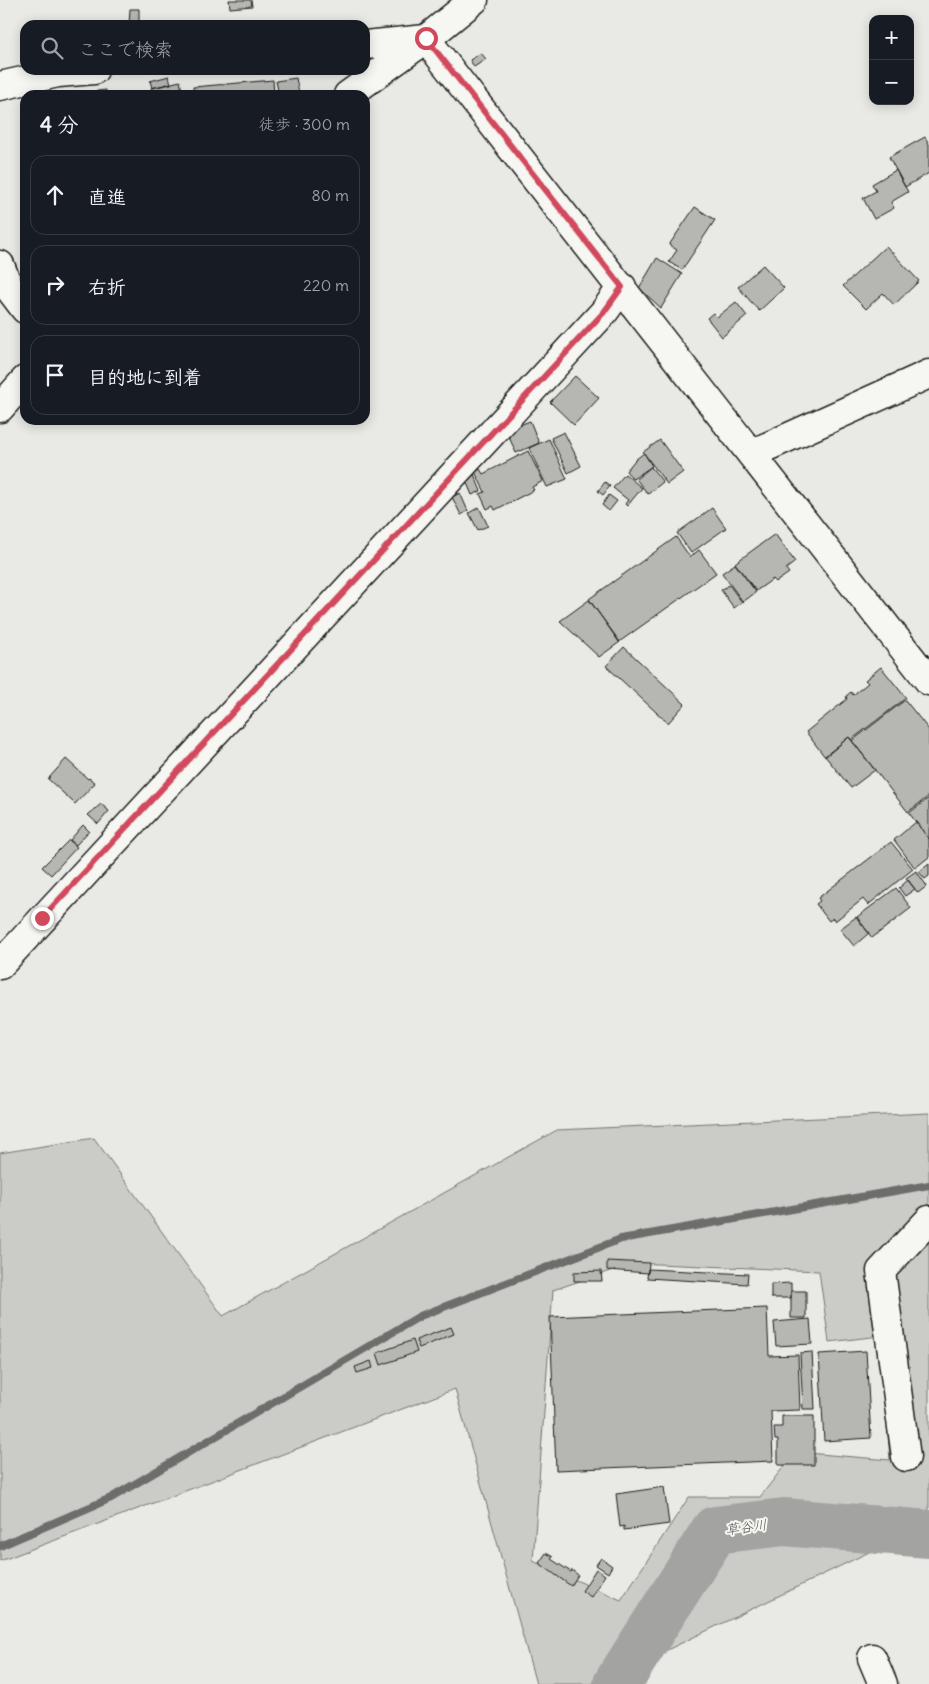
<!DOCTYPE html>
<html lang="ja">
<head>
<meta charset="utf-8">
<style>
  body { margin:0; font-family:Delius,"Klee One",sans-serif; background:#20242c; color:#f1f3f6 }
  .controls { position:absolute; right:15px; top:15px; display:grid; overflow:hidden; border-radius:10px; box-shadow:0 2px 12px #0003 }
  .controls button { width:45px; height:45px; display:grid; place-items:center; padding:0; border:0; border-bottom:1px solid #363941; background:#171b24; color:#f1f3f6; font:25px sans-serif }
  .stop { position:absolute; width:15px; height:15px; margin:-11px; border:4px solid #d1495b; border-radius:50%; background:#fff }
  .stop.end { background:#d1495b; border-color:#fff; box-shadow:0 1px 5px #0008 }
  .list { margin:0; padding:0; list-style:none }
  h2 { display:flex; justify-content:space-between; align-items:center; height:65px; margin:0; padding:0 20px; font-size:21px }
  h2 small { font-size:16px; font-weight:400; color:#9ea1a6 }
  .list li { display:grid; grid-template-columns:32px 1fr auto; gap:15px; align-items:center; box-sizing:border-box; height:80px; margin:0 10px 10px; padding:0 10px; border:1px solid #363941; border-radius:15px }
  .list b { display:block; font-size:19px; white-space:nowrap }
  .list em { font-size:16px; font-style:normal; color:#9ea1a6 }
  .icon { flex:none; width:28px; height:28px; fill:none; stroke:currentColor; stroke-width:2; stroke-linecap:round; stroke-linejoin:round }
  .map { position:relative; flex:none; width:929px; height:1684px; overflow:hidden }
  .search { position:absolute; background:#171b24; box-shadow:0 2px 12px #0003; left:20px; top:20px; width:350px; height:55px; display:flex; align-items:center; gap:12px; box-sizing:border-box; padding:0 18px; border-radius:15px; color:#9ea1a6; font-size:19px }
  .panel { position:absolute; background:#171b24; box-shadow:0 2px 12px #0003; left:20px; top:90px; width:350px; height:335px; border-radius:15px }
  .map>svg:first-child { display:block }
  .green { fill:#cbcbc7; stroke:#747472; fill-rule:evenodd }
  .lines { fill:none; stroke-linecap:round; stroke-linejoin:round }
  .stream { stroke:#6d6d6c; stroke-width:8 }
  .river { stroke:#a3a3a1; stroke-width:48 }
  .building { fill:#b6b6b3; stroke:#1c1c1c }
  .minor-casing { stroke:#1c1c1c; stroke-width:31 }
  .major-casing { stroke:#1c1c1c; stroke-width:31 }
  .minor { stroke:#f6f6f2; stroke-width:28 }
  .major { stroke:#f6f6f2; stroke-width:28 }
  .route { stroke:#d1495b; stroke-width:6 }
  .labels { text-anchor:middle; stroke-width:4; stroke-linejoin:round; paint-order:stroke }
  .water-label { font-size:14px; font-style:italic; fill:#525251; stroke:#f6f6f2 }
</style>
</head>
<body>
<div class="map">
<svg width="929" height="1684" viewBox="0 0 929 1684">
  <rect width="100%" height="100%" fill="#e9e9e5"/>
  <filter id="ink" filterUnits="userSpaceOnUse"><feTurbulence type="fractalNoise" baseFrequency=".02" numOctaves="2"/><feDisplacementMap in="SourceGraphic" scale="10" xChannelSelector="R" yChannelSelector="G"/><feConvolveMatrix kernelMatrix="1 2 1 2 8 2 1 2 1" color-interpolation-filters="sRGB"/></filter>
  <g filter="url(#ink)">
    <!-- green -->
    <path class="green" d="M929 1113V1523L663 1652 645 1684H536L455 1389 0 1561V1153L94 1138 223 1316 557 1130ZM634 1263 819 1271 829 1342 880 1336 890 1460 795 1452 760 1497H689L621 1600 533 1561 553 1290Z"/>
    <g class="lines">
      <!-- stream -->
      <path class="stream" d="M0 1546 111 1498 420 1316 621 1239 929 1185"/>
      <!-- river -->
      <path class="river" d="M617 1684 715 1530 784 1522 929 1534"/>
    </g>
    <!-- building -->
    <path class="building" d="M229 0H251L252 6 230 8Z
      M130 9H139V25H129Z
      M481 53 486 59 474 67 470 60Z
      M169 76 171 84 152 88 150 81Z
      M296 78 299 93 279 95 276 81Z
      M273 80 274 95H194L193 87Z
      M180 81 183 95H149V93H152L151 88Z
      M106 90 107 95H61Z
      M925 137 929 144V173L905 187 889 157Z
      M896 170 908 192 891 202 894 208 874 219 863 198 876 191 872 184Z
      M695 207 715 220 682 270 669 262 677 250 669 245Z
      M886 246 919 281 894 305 883 293 866 309 843 286Z
      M657 258 682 274 661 308 639 288Z
      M763 265 784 288 759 311 738 287Z
      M736 302 747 316 722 337 707 318 713 313 717 317Z
      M575 376 599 398 574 425 550 402Z
      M530 421 539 443 516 453 506 430Z
      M564 432 581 466 568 473 551 438Z
      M549 439 567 479 547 487 529 448Z
      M660 440 683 472 667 484 643 452Z
      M528 451 543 481 532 487 534 490 495 510 493 506 487 509 480 494 485 492 475 472 480 469 483 474Z
      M644 453 652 466 633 479 626 471 635 460Z
      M651 467 663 482 648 494 636 479Z
      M473 472 481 491 472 495 464 476Z
      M625 474 642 488 627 506 625 504 628 500 613 488Z
      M605 482 610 486 603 495 598 491Z
      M460 493 468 511 461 515 452 497Z
      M609 495 617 501 609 511 602 505Z
      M479 507 488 526 478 530 469 513Z
      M712 508 726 528 691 553 677 533Z
      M775 534 795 562 786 569 789 573 776 582 773 579 756 591 735 563Z
      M676 537 690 557 699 550 716 573 619 642 589 599Z
      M735 564 756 592 743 602 722 573Z
      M729 585 742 602 734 608 721 590Z
      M589 600 620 642 599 657 560 621Z
      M624 647 685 704 668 723 606 666Z
      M881 667 906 698 851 740 849 737 825 757 806 732 847 699 846 696 851 692 853 695 868 683 865 680Z
      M905 700 929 730V796L908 812 852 741Z
      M849 737 875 770 851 788 825 756Z
      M66 759 88 779 89 778 95 783 75 804 48 779Z
      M929 798V839L909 813Z
      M101 804 109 811 98 824 88 815Z
      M916 822 929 839V857L915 868 894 840Z
      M83 825 89 831 76 845 70 840Z
      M69 840 77 847 51 875 42 867Z
      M891 842 913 869 868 905 863 899 835 921 833 918 829 921 816 904 820 901 818 898Z
      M929 864V876L925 879 919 872Z
      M916 871 927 886 918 893 906 878Z
      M908 880 915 889 905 896 899 888Z
      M896 888 911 908 872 938 857 917Z
      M856 917 869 933 854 946 840 929Z
      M607 1261 649 1263 648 1273 607 1270Z
      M648 1269 748 1274 747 1284 647 1278Z
      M601 1271 602 1281H574V1272Z
      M791 1283V1298H771V1284Z
      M791 1291H806V1318H791Z
      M767 1308 769 1356 798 1355 800 1410 771 1411 773 1461 556 1470 550 1317Z
      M810 1319 812 1344 776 1346 774 1322Z
      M451 1327 454 1334 419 1348 416 1340Z
      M413 1340 417 1352 381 1365 377 1353Z
      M866 1351 871 1438 824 1441 819 1354Z
      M812 1352 815 1409H803L800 1353Z
      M371 1361 373 1368 357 1373 355 1367Z
      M782 1416H814V1465H778V1440H775L774 1427H782Z
      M664 1487 669 1524 624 1530V1526L620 1527 616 1494Z
      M546 1553 553 1557 551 1559 571 1572 572 1570 578 1575 571 1586 539 1563Z
      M601 1558 612 1566 608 1573 596 1565Z
      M596 1569 605 1575 591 1597 582 1591Z"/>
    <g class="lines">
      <defs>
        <path id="minor" d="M365 45 426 39 929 681
          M0 86 58 73 94 70
          M0 265 9 288 25 309
          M751 454 929 374
          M0 965 604 312 622 287
          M906 1457 881 1271 929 1220
          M872 1658 883 1684"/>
        <path id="major" d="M348 95 426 39 474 0
          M0 408 25 380"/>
      </defs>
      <!-- minor casing -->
      <use href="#minor" class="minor-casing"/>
      <!-- major casing -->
      <use href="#major" class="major-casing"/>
      <!-- minor -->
      <use href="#minor" class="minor"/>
      <!-- major -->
      <use href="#major" class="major"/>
    </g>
  </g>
  <g class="lines" filter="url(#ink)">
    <!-- route -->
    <path class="route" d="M42 918 604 312 622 287 426 38"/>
  </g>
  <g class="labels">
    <!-- water labels -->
    <g class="water-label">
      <text transform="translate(746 1527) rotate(-7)" y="5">草谷川</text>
    </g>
  </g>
</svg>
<div class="controls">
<button>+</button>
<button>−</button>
</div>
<div class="stop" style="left:426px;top:38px"></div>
<div class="stop end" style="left:42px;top:918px"></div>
<div class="search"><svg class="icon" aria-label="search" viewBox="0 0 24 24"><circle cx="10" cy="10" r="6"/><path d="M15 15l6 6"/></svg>ここで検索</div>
<section class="panel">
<h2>4 分<small>徒歩 · 300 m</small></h2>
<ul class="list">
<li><svg class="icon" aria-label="ahead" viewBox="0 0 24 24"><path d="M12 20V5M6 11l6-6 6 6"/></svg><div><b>直進</b></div><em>80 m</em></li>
<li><svg class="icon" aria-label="right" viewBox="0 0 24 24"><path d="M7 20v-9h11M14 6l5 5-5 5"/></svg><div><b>右折</b></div><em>220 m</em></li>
<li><svg class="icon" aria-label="arrive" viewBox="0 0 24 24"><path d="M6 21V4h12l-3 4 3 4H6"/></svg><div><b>目的地に到着</b></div></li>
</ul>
</section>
</div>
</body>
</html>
